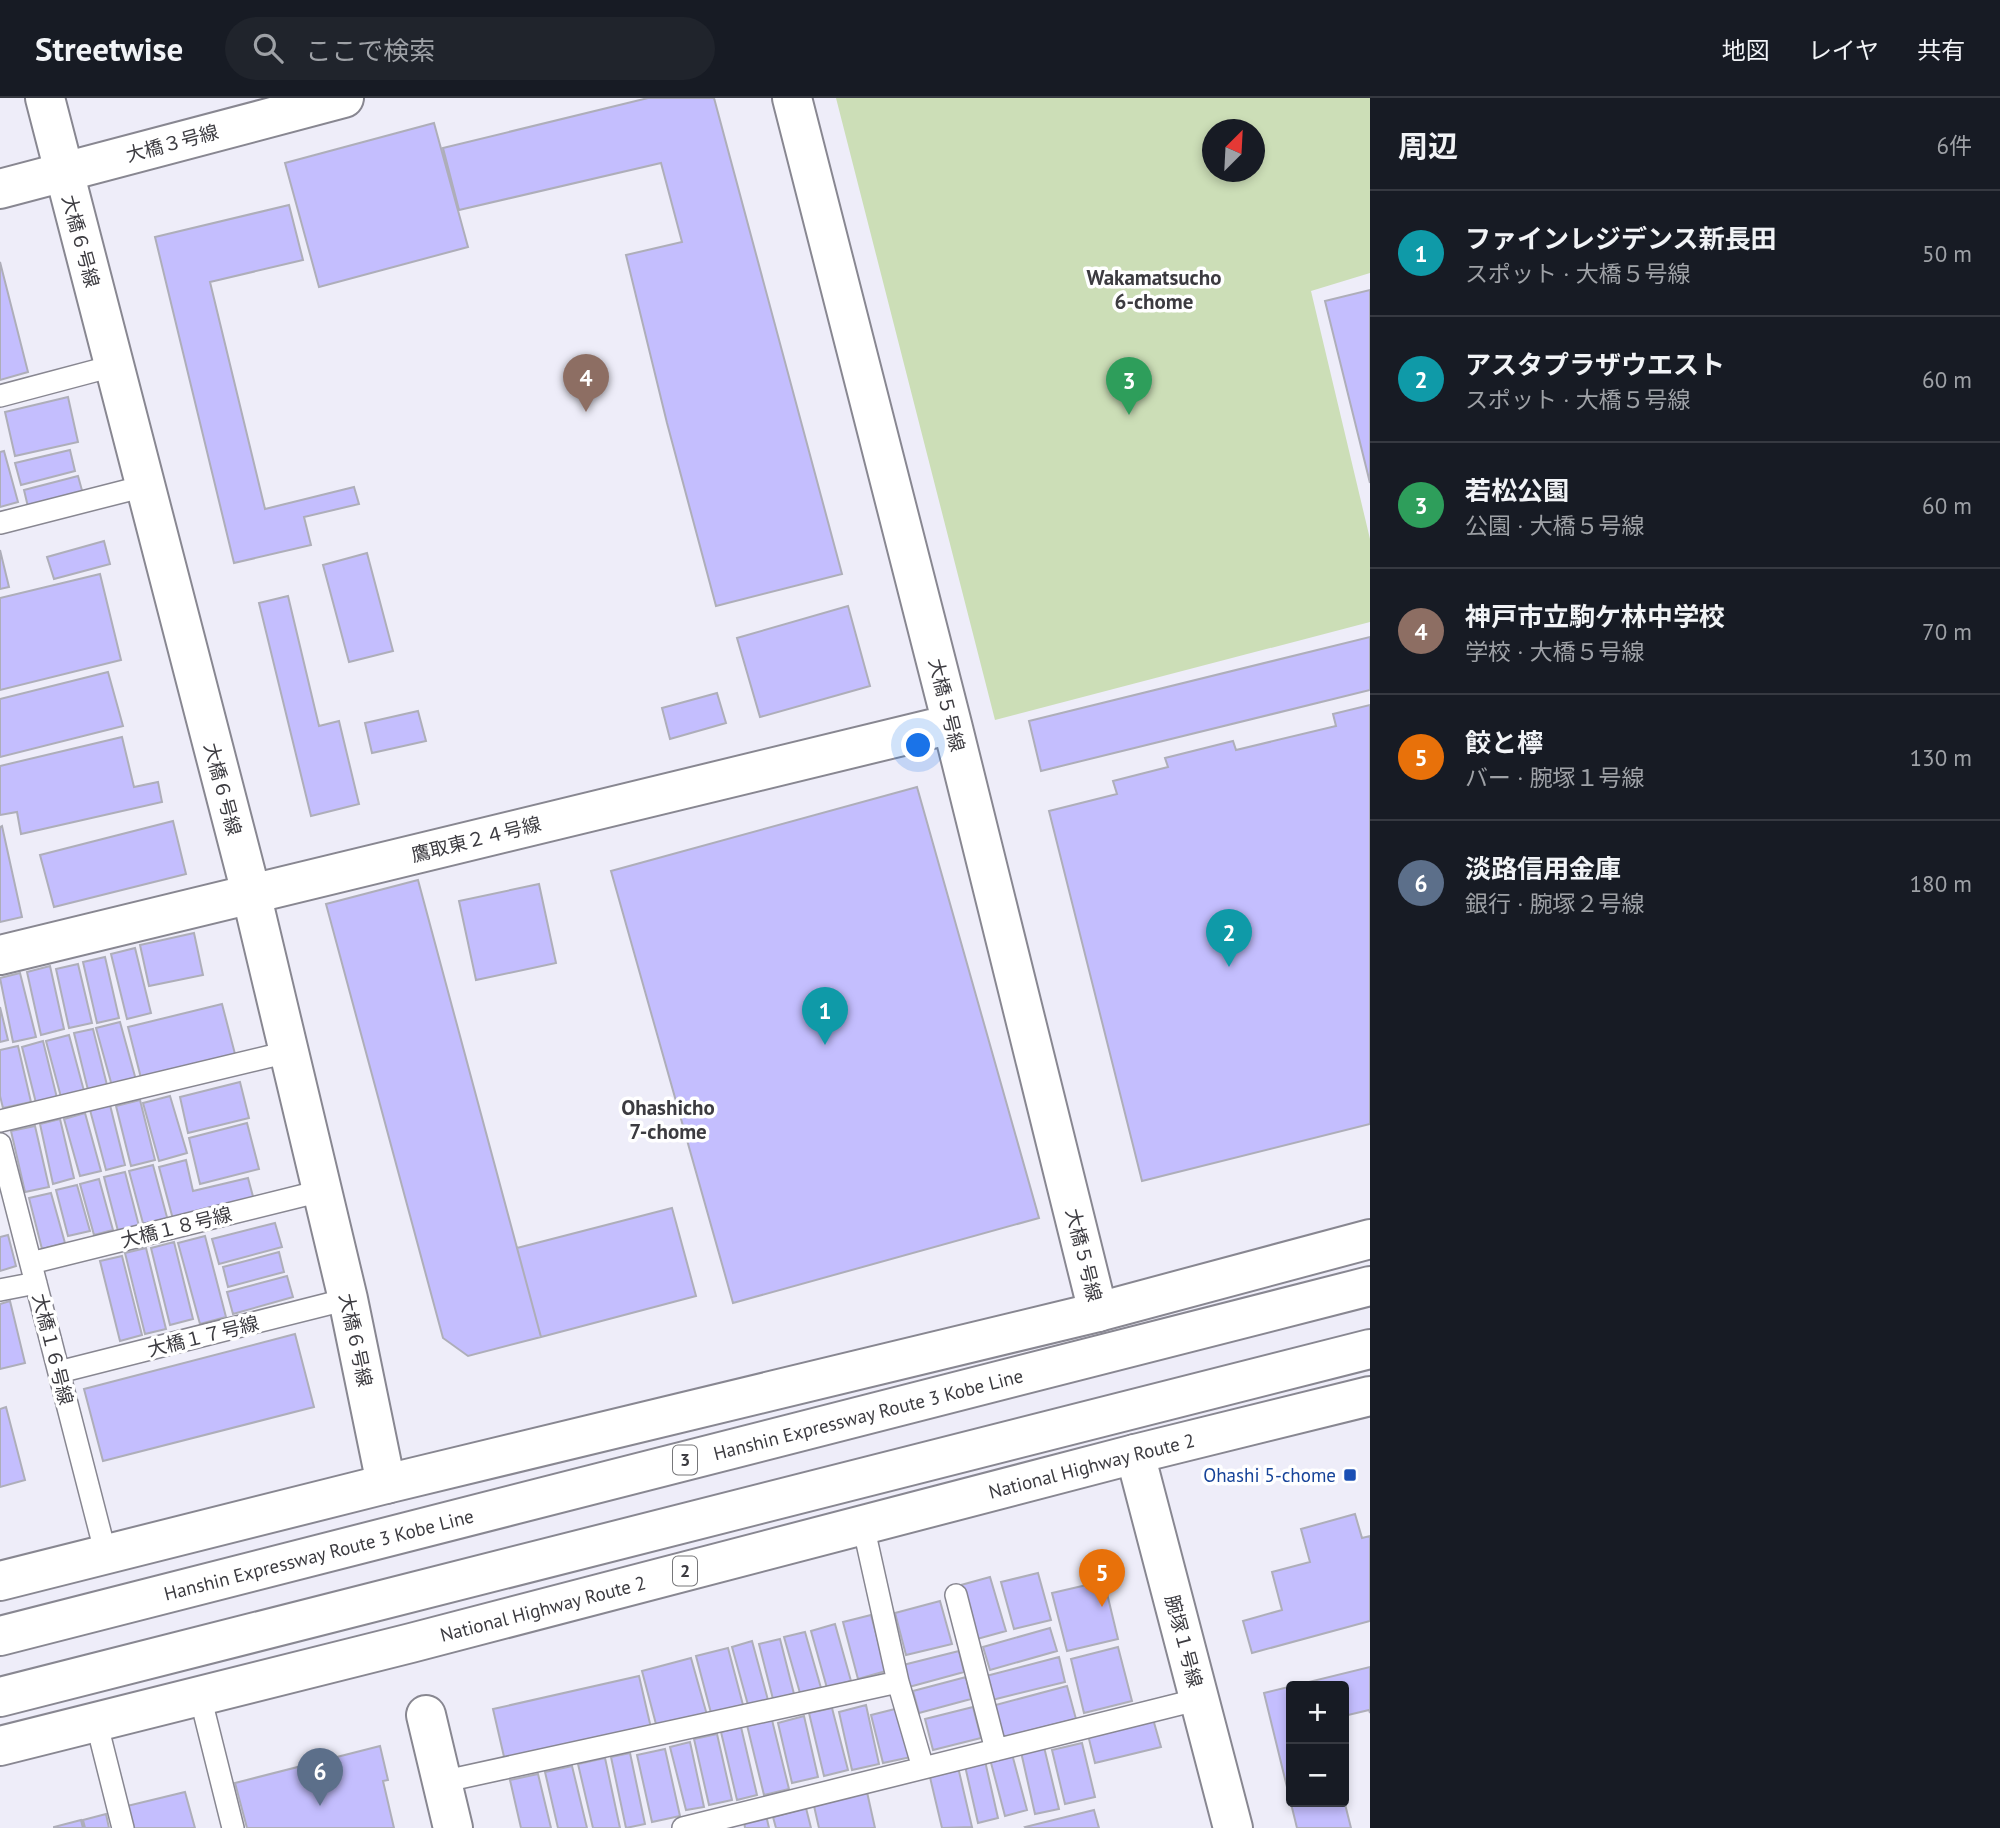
<!DOCTYPE html>
<html lang="ja">
<head>
<meta charset="utf-8">
<style>
  body { margin:0; font-family:"PT Sans","Noto Sans JP",sans-serif; background:#20242c; color:#f1f3f6 }
  .controls { position:absolute; right:21px; bottom:21px; display:grid; overflow:hidden; border-radius:7px; box-shadow:0 4px 10px #0003 }
  .controls button { width:63px; height:63px; display:grid; place-items:center; padding:0; border:0; border-bottom:2px solid #363941; background:#171b24; color:#f1f3f6; font:35px sans-serif }
  .compass { position:absolute; left:1202px; top:21px; width:63px; height:63px; border-radius:50%; background:#171b24; box-shadow:0 4px 10px #0003; rotate:24deg }
  .you { position:absolute; left:919px; top:648px; width:24px; height:24px; margin:-18px; border:5px solid #fff; border-radius:50%; background:#1a73e8; box-shadow:0 0 0 10px #1a73e833 }
  .badge { display:grid; place-items:center; width:46px; height:46px; border-radius:50%; background:#db2777; color:#fff; font-size:23px; font-weight:700 }
  .pin { position:absolute; translate:-50% -58px; filter:drop-shadow(0 2px 4px #0008) }
  .pin::after { content:''; position:absolute; top:37px; width:24px; height:21px; background:inherit; clip-path:polygon(0 0,100% 0,50% 100%) }
  .list { margin:0; padding:0; list-style:none }
  h2 { display:flex; justify-content:space-between; align-items:center; height:91px; margin:0; padding:0 28px; font-size:30px }
  h2 small { font-size:23px; font-weight:400; color:#9ea1a6 }
  .list li { display:grid; grid-template-columns:46px 1fr auto; gap:21px; align-items:center; box-sizing:border-box; height:126px; padding:0 28px; border-top:2px solid #363941 }
  .list b { display:block; font-size:26px; white-space:nowrap }
  .list p { margin:0; font-size:23px; white-space:nowrap; color:#9ea1a6 }
  .list em { font-size:23px; font-style:normal; color:#9ea1a6 }
  .icon { flex:none; width:38px; height:38px; fill:none; stroke:currentColor; stroke-width:2; stroke-linecap:round; stroke-linejoin:round }
  .map { position:relative; flex:none; width:1370px; height:1730px; overflow:hidden }
  header { display:flex; align-items:center; gap:42px; box-sizing:border-box; height:98px; padding:0 35px; background:#171b24; border-bottom:2px solid #363941 }
  header strong { font-size:33px }
  nav { display:flex; gap:38px; margin-inline-start:auto; font-size:24px }
  .search { width:490px; height:63px; background:#20242c; display:flex; align-items:center; gap:18px; box-sizing:border-box; padding:0 24px; border-radius:38px; color:#9ea1a6; font-size:26px }
  main { display:flex }
  aside { flex:1; background:#171b24 }
  .map>svg:first-child { display:block }
  .green { fill:#ccdeb7; fill-rule:evenodd }
  .building { fill:#c4befe; stroke:#aeaeb9; stroke-width:2 }
  .lines { fill:none; stroke-linecap:round; stroke-linejoin:round }
  .lane-casing { stroke:#888791; stroke-width:24 }
  .street-casing { stroke:#888791; stroke-width:42 }
  .secondary-casing { stroke:#888791; stroke-width:42 }
  .highway-casing { stroke:#888791; stroke-width:42 }
  .lane { stroke:#fff; stroke-width:21 }
  .street { stroke:#fff; stroke-width:38 }
  .secondary { stroke:#fff; stroke-width:38 }
  .highway { stroke:#fff; stroke-width:38 }
  .transit-dot { fill:#1a4fb4; stroke:#fff; stroke-width:2.5 }
  .labels { text-anchor:middle; stroke-width:7; stroke-linejoin:round; paint-order:stroke }
  .shield { fill:#fff; stroke:#767679; stroke-width:2 }
  .shield-label { font-size:18px; font-weight:bold; fill:#3c3b40 }
  .street-label { font-size:19px; fill:#3c3b40; stroke:#fff }
  .transit-label { font-size:19px; fill:#164399; stroke:#fff; text-anchor:end }
  .neighbourhood-label { font-size:21px; font-weight:bold; fill:#3c3b40; stroke:#fff }
</style>
</head>
<body>
<header>
<strong>Streetwise</strong>
<div class="search"><svg class="icon" aria-label="search" viewBox="0 0 24 24"><circle cx="10" cy="10" r="6"/><path d="M15 15l6 6"/></svg>ここで検索</div>
<nav><a>地図</a><a>レイヤ</a><a>共有</a></nav>
</header>
<main>
<div class="map">
<svg width="1370" height="1730" viewBox="0 0 1370 1730">
  <rect width="100%" height="100%" fill="#eeedf9"/>
  <!-- green -->
  <path class="green" d="M836 0H1370V175L1311 193 1370 441V524L995 622ZM1212 32H1254V74H1212Z"/>
  <!-- building -->
  <path class="building" d="M648 0H714L842 476 716 508 667 325 626 157 682 144 661 65 459 112 443 50Z
    M434 25 468 149 319 189 285 65Z
    M289 107 303 162 210 184 265 411 354 389 359 406 304 419 311 447 234 465 155 139Z
    M0 164 28 274 0 282Z
    M1370 192V385L1325 203Z
    M68 299 78 344 15 358 5 314Z
    M70 352 75 373 21 387 15 365Z
    M4 353 18 404 0 409V354Z
    M78 378 83 396 28 409 24 392Z
    M104 443 110 466 54 481 47 459Z
    M0 452 9 489 0 491Z
    M367 455 393 553 349 564 323 467Z
    M100 476 121 562 0 592V500Z
    M288 498 319 628 339 623 359 706 311 718 259 505Z
    M848 508 870 588 760 619 737 540Z
    M1370 539V592L1041 673 1029 623Z
    M108 574 123 628 0 659V601Z
    M717 595 726 625 670 641 662 610Z
    M1370 607V1026L1142 1083 1049 713 1117 696 1113 683 1168 669 1165 660 1233 643 1236 652 1336 628 1333 616Z
    M418 613 426 643 372 655 365 625Z
    M122 639 134 689 158 684 162 704 21 736 17 714 0 717V668Z
    M917 689 1039 1120 733 1205 611 773Z
    M173 723 186 776 54 809 40 757Z
    M2 728 22 819 0 824V729Z
    M418 782 541 1239 468 1258 443 1240 326 806Z
    M539 786 556 865 476 882 459 803Z
    M194 835 203 877 149 888 140 847Z
    M135 850 151 915 127 921 111 856Z
    M105 859 119 920 97 925 83 864Z
    M78 866 92 925 69 930 56 871Z
    M50 868 64 931 41 937 27 874Z
    M20 875 36 939 13 944 0 880Z
    M222 906 235 956 141 980 128 929Z
    M0 909 8 942 0 944Z
    M120 924 136 982 112 988 96 930Z
    M93 931 107 987 88 992 74 935Z
    M69 937 84 993 61 999 46 943Z
    M43 943 57 1000 36 1005 22 949Z
    M18 948 31 1004 3 1010 0 998V952Z
    M240 984 249 1020 188 1035 180 999Z
    M170 998 187 1055 159 1063 143 1005Z
    M140 1002 155 1062 131 1068 116 1008Z
    M110 1007 125 1067 106 1072 90 1012Z
    M85 1015 101 1073 80 1078 64 1021Z
    M60 1021 74 1080 53 1086 40 1026Z
    M247 1025 259 1071 200 1086 189 1040Z
    M35 1028 49 1089 25 1094 11 1033Z
    M186 1062 193 1093 248 1080 255 1106 174 1125 159 1069Z
    M153 1067 168 1123 144 1129 129 1073Z
    M125 1074 139 1128 118 1133 104 1079Z
    M99 1081 113 1132 94 1137 80 1086Z
    M77 1087 90 1133 68 1138 56 1092Z
    M51 1095 65 1145 42 1151 29 1100Z
    M672 1110 696 1198 541 1239 517 1150Z
    M275 1125 282 1149 219 1166 212 1141Z
    M8 1137 16 1168 0 1173V1139Z
    M205 1138 226 1219 200 1226 178 1145Z
    M174 1144 193 1221 170 1227 151 1150Z
    M146 1150 166 1231 145 1236 125 1155Z
    M279 1154 284 1174 228 1189 223 1169Z
    M122 1158 142 1237 120 1243 100 1163Z
    M287 1178 293 1199 233 1216 227 1194Z
    M10 1203 25 1265 0 1271V1206Z
    M295 1236 314 1309 103 1363 84 1291Z
    M6 1309 25 1382 0 1389V1311Z
    M1355 1416 1362 1440 1370 1438V1523L1252 1555 1243 1523 1282 1512 1272 1474 1310 1464 1301 1431Z
    M1038 1475 1051 1522 1014 1531 1001 1484Z
    M990 1479 1006 1533 977 1541 961 1487Z
    M1104 1483 1118 1541 1067 1553 1052 1495Z
    M940 1503 952 1546 906 1557 895 1515Z
    M871 1517 886 1573 858 1581 843 1524Z
    M835 1526 851 1583 827 1590 811 1533Z
    M1050 1530 1057 1553 990 1572 983 1549Z
    M805 1534 821 1590 800 1595 784 1539Z
    M780 1541 794 1596 773 1601 759 1546Z
    M752 1543 768 1602 748 1607 732 1549Z
    M1118 1549 1132 1603 1084 1615 1071 1561Z
    M728 1550 743 1607 711 1615 696 1558Z
    M959 1553 964 1574 909 1589 903 1567Z
    M1059 1559 1065 1584 992 1602 986 1578Z
    M691 1560 707 1617 657 1630 642 1573Z
    M1370 1569V1615L1369 1612 1344 1618V1588H1291V1704H1344V1702L1351 1730H1297L1264 1595Z
    M639 1578 651 1630 505 1663 493 1611Z
    M966 1579 971 1601 919 1615 913 1593Z
    M1067 1588 1076 1621 1000 1640 992 1608Z
    M866 1607 879 1666 852 1672 839 1614Z
    M973 1609 981 1640 933 1652 925 1621Z
    M832 1610 848 1672 824 1678 809 1615Z
    M899 1610 911 1659 883 1665 871 1617Z
    M804 1618 818 1679 792 1685 778 1625Z
    M1153 1621 1161 1649 1095 1665 1088 1637Z
    M772 1622 789 1691 764 1697 747 1627Z
    M741 1629 757 1697 737 1702 721 1634Z
    M717 1636 732 1702 709 1707 694 1641Z
    M690 1644 704 1709 686 1712 670 1649Z
    M1082 1645 1095 1699 1065 1706 1052 1652Z
    M380 1648 388 1682 383 1683 394 1730H247L235 1685Z
    M1044 1649 1059 1711 1035 1716 1021 1654Z
    M665 1651 680 1718 652 1724 637 1657Z
    M630 1655 645 1726 626 1730 611 1659Z
    M1012 1656 1027 1712 1005 1718 990 1661Z
    M605 1660 620 1730H593L578 1666Z
    M985 1663 998 1720 978 1725 965 1668Z
    M572 1668 587 1730H558L545 1674Z
    M958 1669 972 1729 942 1730 929 1675Z
    M538 1676 551 1730H521L510 1682Z
    M185 1694 195 1730H131L127 1708Z
    M867 1694 875 1730H819L814 1708Z
    M806 1710 811 1730H776L773 1719Z
    M1094 1712 1099 1730H1026L1025 1729Z
    M106 1716 109 1730H85L83 1722Z
    M766 1717 769 1730H745L744 1723Z
    M81 1722 83 1730H54V1729Z"/>
  <g class="lines">
    <defs>
      <path id="lane" d="M0 298 113 268
        M0 425 145 388
        M0 1023 288 954
        M0 1046 106 1457
        M31 1165 321 1093
        M0 1192 36 1185
        M59 1274 348 1201
        M863 1427 898 1584 923 1670
        M956 1497 996 1652
        M200 1598 233 1730
        M96 1623 123 1730
        M441 1684 898 1584
        M683 1730 1200 1601"/>
      <path id="street" d="M792 0 952 626 1098 1214
        M0 91 344 0
        M0 857 952 626
        M426 1617 453 1730"/>
      <path id="secondary" d="M45 0 251 795 348 1201 386 1386
        M1135 1356 1233 1730"/>
      <g id="highway">
        <path d="M0 1483 386 1386 1098 1214 1370 1141"/>
        <path id="s1" d="M0 1538 1370 1188"/>
        <path d="M0 1599 1370 1251"/>
        <path id="s2" d="M0 1648 411 1545 1135 1356 1370 1298"/>
      </g>
    </defs>
    <!-- lane casing -->
    <use href="#lane" class="lane-casing"/>
    <!-- street casing -->
    <use href="#street" class="street-casing"/>
    <!-- secondary casing -->
    <use href="#secondary" class="secondary-casing"/>
    <!-- highway casing -->
    <use href="#highway" class="highway-casing"/>
    <!-- lane -->
    <use href="#lane" class="lane"/>
    <!-- street -->
    <use href="#street" class="street"/>
    <!-- secondary -->
    <use href="#secondary" class="secondary"/>
    <!-- highway -->
    <use href="#highway" class="highway"/>
  </g>
  <!-- markers -->
  <rect class="transit-dot" x="1343" y="1370" width="14" height="14" rx="3.5"/>
  <g class="labels">
    <!-- shield labels -->
    <g class="shield">
      <rect x="673" y="1347.5" width="24" height="29" rx="5"/>
      <rect x="673" y="1458.5" width="24" height="29" rx="5"/>
    </g>
    <g class="shield-label">
      <text x="685" y="1368">3</text>
      <text x="685" y="1479">2</text>
    </g>
    <!-- street labels -->
    <g class="street-label">
      <text transform="translate(172 45) rotate(-15)" y="7">大橋３号線</text>
      <text transform="translate(81 143) rotate(75)" y="7">大橋６号線</text>
      <text transform="translate(947 607) rotate(76)" y="7">大橋５号線</text>
      <text transform="translate(223 691) rotate(75)" y="7">大橋６号線</text>
      <text transform="translate(476 741) rotate(-14)" y="7">鷹取東２４号線</text>
      <text transform="translate(176 1129) rotate(-14)" y="7">大橋１８号線</text>
      <text transform="translate(1084 1157) rotate(76)" y="7">大橋５号線</text>
      <text transform="translate(203 1238) rotate(-14)" y="7">大橋１７号線</text>
      <text transform="translate(356 1242) rotate(78)" y="7">大橋６号線</text>
      <text transform="translate(53 1251) rotate(76)" y="7">大橋１６号線</text>
      <text dy="7" stroke="none"><textPath href="#s1" startOffset="896">Hanshin Expressway Route 3 Kobe Line</textPath></text>
      <text dy="7" stroke="none"><textPath href="#s2" startOffset="1127">National Highway Route 2</textPath></text>
      <text dy="7" stroke="none"><textPath href="#s1" startOffset="329">Hanshin Expressway Route 3 Kobe Line</textPath></text>
      <text dy="7" stroke="none"><textPath href="#s2" startOffset="560">National Highway Route 2</textPath></text>
      <text transform="translate(1184 1543) rotate(75)" y="7">腕塚１号線</text>
    </g>
    <!-- transit labels -->
    <g class="transit-label">
      <text x="1336" y="1384">Ohashi 5-chome</text>
    </g>
    <!-- neighbourhood labels -->
    <g class="neighbourhood-label">
      <text x="1154" y="187">Wakamatsucho<tspan x="1154" dy="24">6-chome</tspan></text>
      <text x="668" y="1017">Ohashicho<tspan x="668" dy="24">7-chome</tspan></text>
    </g>
  </g>
</svg>
<div class="controls">
<button>+</button>
<button>−</button>
</div>
<svg class="compass" viewBox="-18 -18 36 36"><path d="M0-13l5 13h-10z" fill="#e53935"/><path d="M0 13l5-13h-10z" fill="#9ea1a6"/></svg>
<div class="you"></div>
<div class="pin badge" style="left:825px;top:947px;background:#0f9aa8">1</div>
<div class="pin badge" style="left:1229px;top:869px;background:#0f9aa8">2</div>
<div class="pin badge" style="left:1129px;top:317px;background:#2e9e5b">3</div>
<div class="pin badge" style="left:586px;top:314px;background:#8d6e63">4</div>
<div class="pin badge" style="left:1102px;top:1509px;background:#e8710a">5</div>
<div class="pin badge" style="left:320px;top:1708px;background:#5c6f8a">6</div>
</div>
<aside>
<h2>周辺<small>6件</small></h2>
<ul class="list">
<li><span class="badge" style="background:#0f9aa8">1</span><div><b>ファインレジデンス新長田</b><p>スポット · 大橋５号線</p></div><em>50 m</em></li>
<li><span class="badge" style="background:#0f9aa8">2</span><div><b>アスタプラザウエスト</b><p>スポット · 大橋５号線</p></div><em>60 m</em></li>
<li><span class="badge" style="background:#2e9e5b">3</span><div><b>若松公園</b><p>公園 · 大橋５号線</p></div><em>60 m</em></li>
<li><span class="badge" style="background:#8d6e63">4</span><div><b>神戸市立駒ケ林中学校</b><p>学校 · 大橋５号線</p></div><em>70 m</em></li>
<li><span class="badge" style="background:#e8710a">5</span><div><b>餃と檸</b><p>バー · 腕塚１号線</p></div><em>130 m</em></li>
<li><span class="badge" style="background:#5c6f8a">6</span><div><b>淡路信用金庫</b><p>銀行 · 腕塚２号線</p></div><em>180 m</em></li>
</ul>
</aside>
</main>
</body>
</html>
